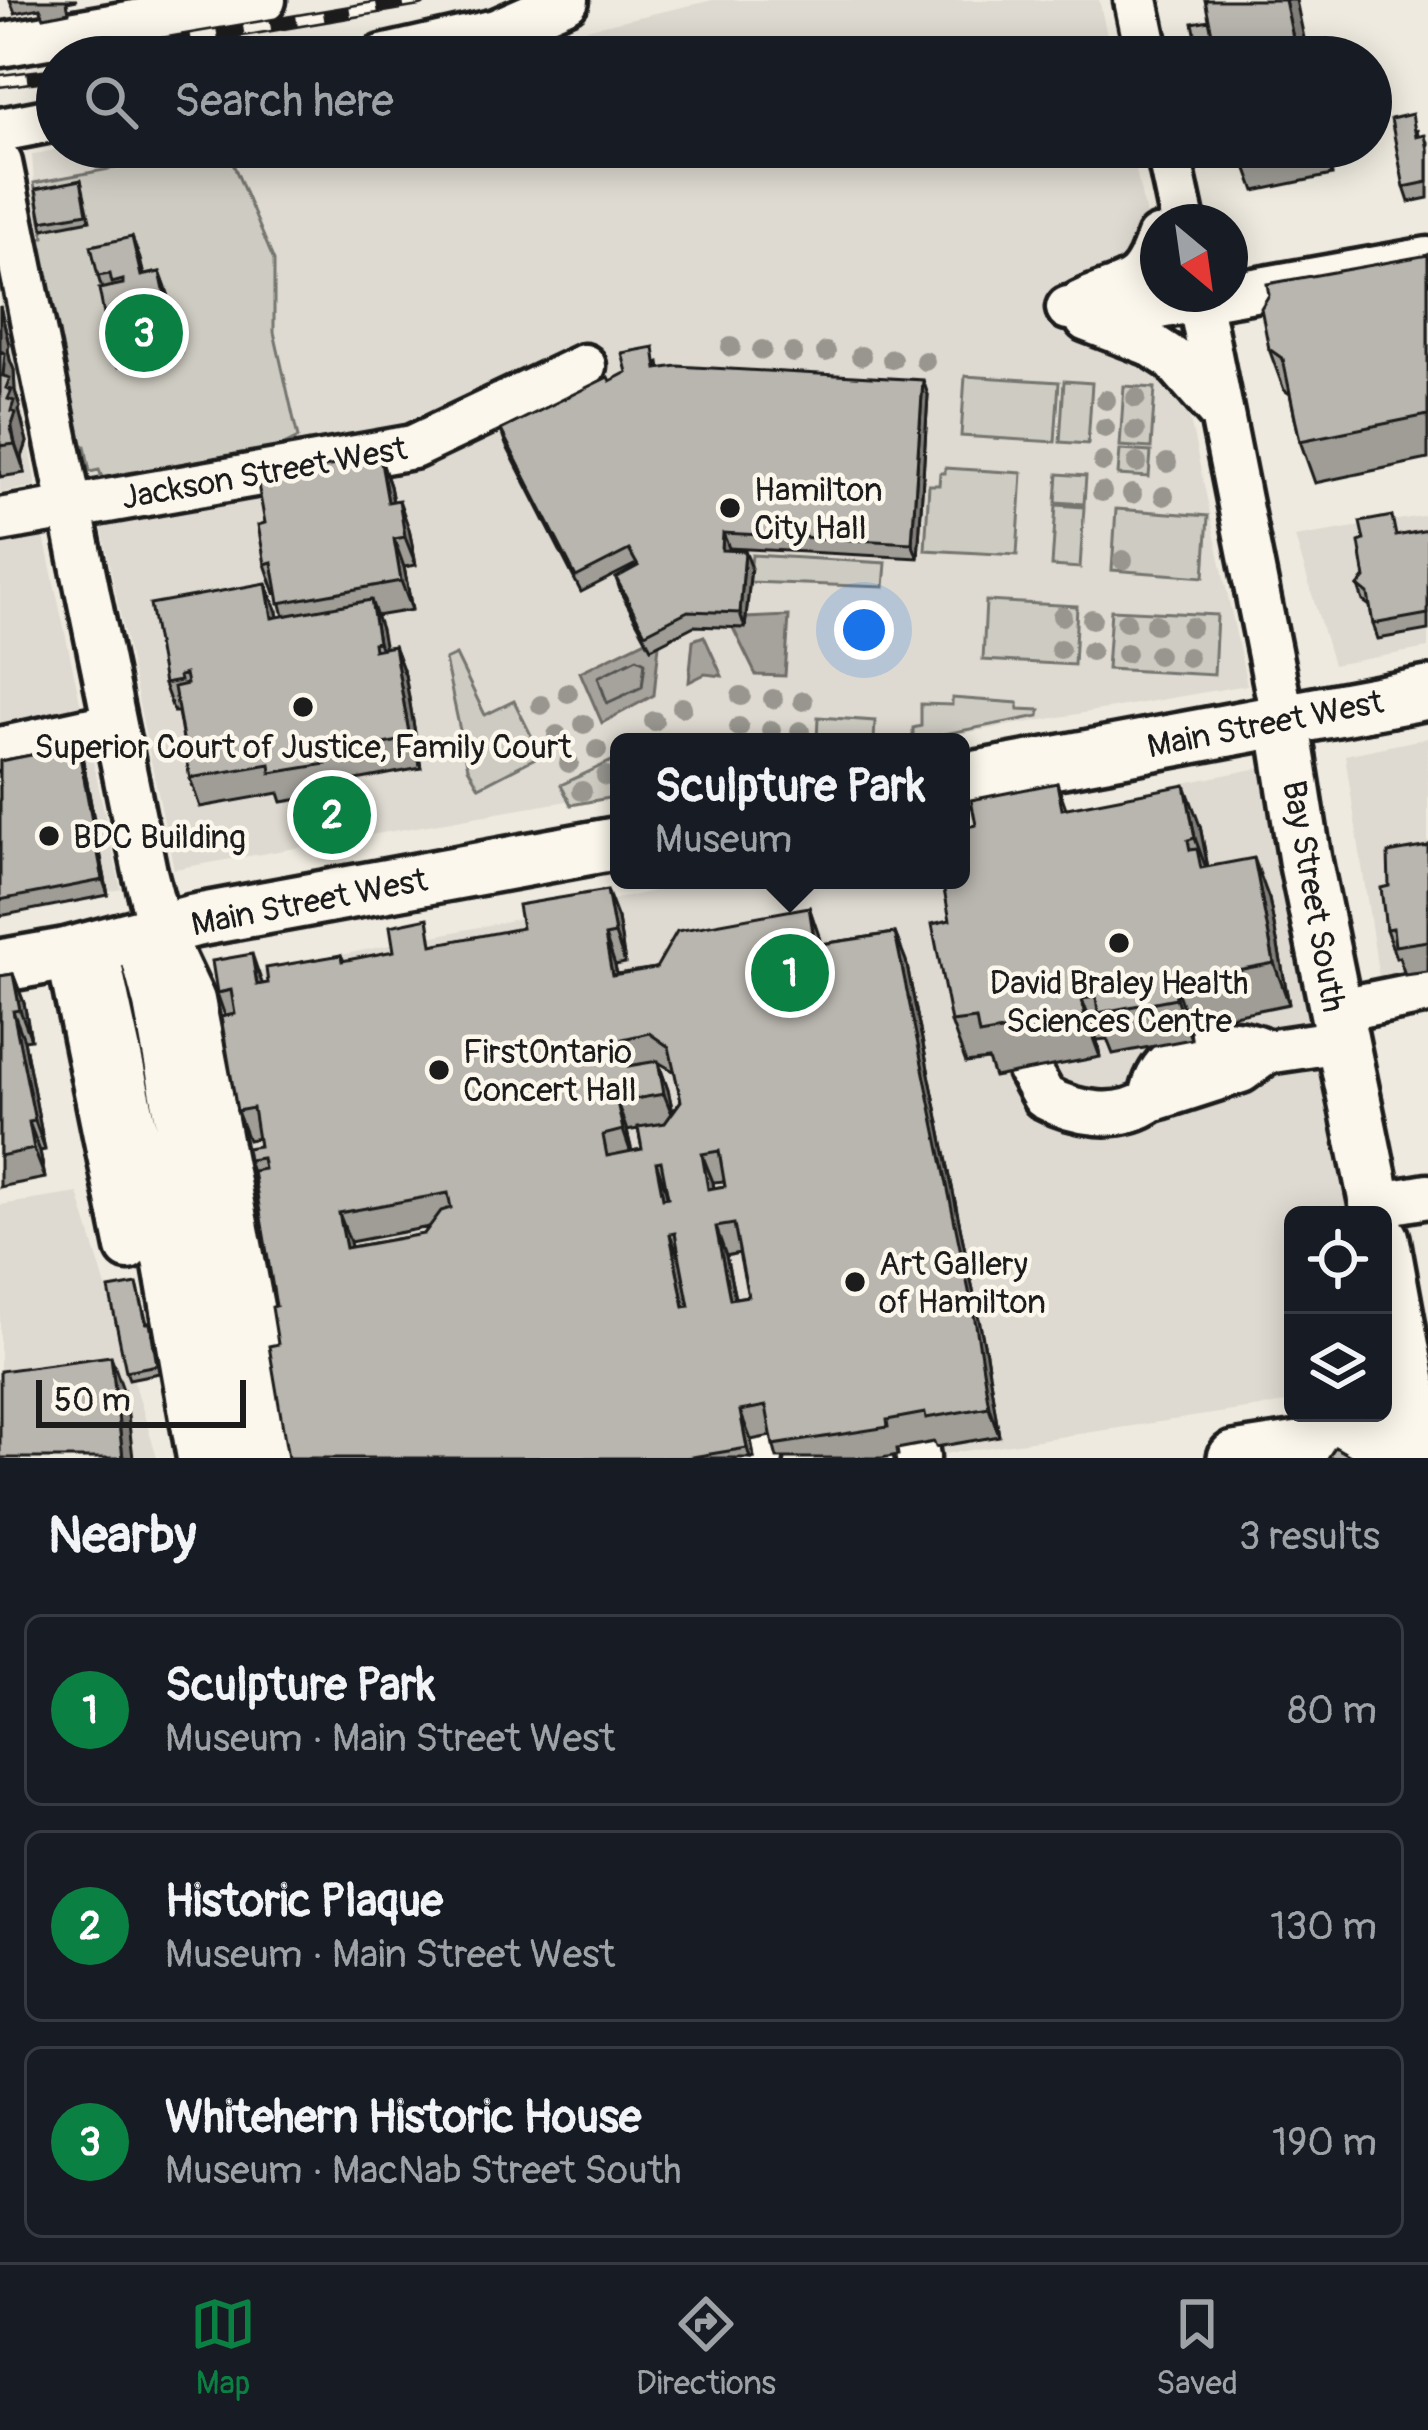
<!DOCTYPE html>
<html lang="en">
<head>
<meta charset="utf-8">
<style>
  body { margin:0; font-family:Pangolin,sans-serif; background:#20242c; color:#f1f3f6 }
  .controls { position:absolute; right:36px; bottom:36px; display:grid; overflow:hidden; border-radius:18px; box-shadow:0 6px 30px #0003 }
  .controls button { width:108px; height:108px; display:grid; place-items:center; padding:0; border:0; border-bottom:3px solid #363941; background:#171b24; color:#f1f3f6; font:60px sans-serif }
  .compass { position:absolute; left:1140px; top:204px; width:108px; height:108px; border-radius:50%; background:#171b24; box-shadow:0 6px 30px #0003; rotate:151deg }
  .scale { position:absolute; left:36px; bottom:30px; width:210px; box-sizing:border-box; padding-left:12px; border:6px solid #1c1c1c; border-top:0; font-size:33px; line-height:42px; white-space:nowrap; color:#1c1c1c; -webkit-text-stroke:9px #fbf7ec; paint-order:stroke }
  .you { position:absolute; left:864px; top:630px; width:42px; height:42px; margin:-30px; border:9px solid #fff; border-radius:50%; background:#1a73e8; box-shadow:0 0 0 18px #1a73e833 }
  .badge { display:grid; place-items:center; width:78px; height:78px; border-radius:50%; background:#0b8043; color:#fff; font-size:39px; font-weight:700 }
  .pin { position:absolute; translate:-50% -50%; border:6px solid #fff; box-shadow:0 3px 12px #0006 }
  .popup { position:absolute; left:610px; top:733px; width:360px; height:156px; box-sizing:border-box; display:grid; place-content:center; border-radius:18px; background:#171b24; filter:drop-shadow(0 3px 9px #0005); font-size:39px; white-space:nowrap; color:#9ea1a6 }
  .popup b { font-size:45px; color:#f1f3f6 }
  .popup::after { content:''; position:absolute; left:50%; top:100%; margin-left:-24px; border:24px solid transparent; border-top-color:#171b24 }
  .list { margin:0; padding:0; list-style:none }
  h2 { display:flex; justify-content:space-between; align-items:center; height:156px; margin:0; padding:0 48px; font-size:51px }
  h2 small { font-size:39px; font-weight:400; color:#9ea1a6 }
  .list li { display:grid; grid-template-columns:78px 1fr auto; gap:36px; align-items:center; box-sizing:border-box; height:192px; margin:0 24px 24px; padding:0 24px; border:3px solid #363941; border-radius:18px }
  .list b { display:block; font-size:45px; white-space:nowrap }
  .list p { margin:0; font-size:39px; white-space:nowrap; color:#9ea1a6 }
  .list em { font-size:39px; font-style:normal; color:#9ea1a6 }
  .icon { flex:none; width:66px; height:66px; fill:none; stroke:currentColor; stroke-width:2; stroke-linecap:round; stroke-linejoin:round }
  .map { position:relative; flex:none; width:1428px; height:1458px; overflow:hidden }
  .search { position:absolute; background:#171b24; box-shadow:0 6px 30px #0003; left:36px; right:36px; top:36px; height:132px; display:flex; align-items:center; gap:30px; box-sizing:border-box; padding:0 42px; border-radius:66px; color:#9ea1a6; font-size:45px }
  .sheet { height:804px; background:#171b24 }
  nav { display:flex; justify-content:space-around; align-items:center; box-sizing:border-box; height:168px; border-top:3px solid #363941; background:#171b24; font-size:33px; color:#9ea1a6 }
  nav a { display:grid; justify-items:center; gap:6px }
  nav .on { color:#0b8043 }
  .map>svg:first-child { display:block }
  .built { fill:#dedad1 }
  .green { fill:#ceccc2; stroke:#75746f; stroke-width:3 }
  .water { fill:#a6a39d; stroke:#6f6d69; stroke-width:3 }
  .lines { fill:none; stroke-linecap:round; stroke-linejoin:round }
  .shore { stroke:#535250; stroke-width:3 }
  .minor-casing { stroke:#1c1c1c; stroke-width:51 }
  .major-casing { stroke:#1c1c1c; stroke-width:60 }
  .minor { stroke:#fbf7ec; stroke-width:42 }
  .major { stroke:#fbf7ec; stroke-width:51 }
  .rail-casing { stroke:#1c1c1c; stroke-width:14 }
  .rail { stroke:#fbf7ec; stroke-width:9; stroke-dasharray:27; stroke-linecap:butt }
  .tree { fill:#98968f }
  .wall { fill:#9f9d96; stroke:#1c1c1c; stroke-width:3; fill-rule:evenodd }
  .shaded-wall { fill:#827f7a; stroke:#1c1c1c; stroke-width:3 }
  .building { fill:#b9b6af; stroke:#1c1c1c; stroke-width:3; fill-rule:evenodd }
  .poi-dot { fill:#1c1c1c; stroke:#fbf7ec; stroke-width:4.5 }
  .labels { text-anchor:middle; stroke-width:9; stroke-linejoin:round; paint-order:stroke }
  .street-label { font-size:33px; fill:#1c1c1c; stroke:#fbf7ec }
  .poi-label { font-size:33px; fill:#1c1c1c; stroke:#fbf7ec; text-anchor:start }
</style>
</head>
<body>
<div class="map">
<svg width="1428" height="1458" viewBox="0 0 1428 1458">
  <rect width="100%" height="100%" fill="#eeeadf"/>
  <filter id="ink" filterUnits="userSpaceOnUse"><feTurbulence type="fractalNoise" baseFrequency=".00833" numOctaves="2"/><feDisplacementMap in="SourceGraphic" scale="24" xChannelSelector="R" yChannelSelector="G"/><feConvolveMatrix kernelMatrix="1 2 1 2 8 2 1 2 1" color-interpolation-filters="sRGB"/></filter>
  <g filter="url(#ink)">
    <!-- built -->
    <path class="built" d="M713 0H1099L1112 57H463Z
      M67 147H225L34 183 32 155Z
      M226 147H1131L1158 272V294H1163L1247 685 913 742H619V792L174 869 90 472 291 437Z
      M0 279 36 486 0 493Z
      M1428 515V648L1333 665 1295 537Z
      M43 532 121 889 0 915V541Z
      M1428 738V972L1379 978 1345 755Z
      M1274 765 1352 1215H1293V1402L917 1458H293L213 981 709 880H961V828Z
      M78 1193 157 1458H0V1205Z"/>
    <!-- green -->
    <path class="green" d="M191 147H226L274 261V332L298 438 252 461 104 482 99 470 90 472 85 446 68 437 36 240 44 237 34 183 185 155Z
      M965 376 1059 382 1055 442 961 436Z
      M1064 381 1092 383 1088 444 1060 442Z
      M1124 386 1155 388 1151 448 1120 446Z
      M1120 450 1151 452 1149 477 1118 475Z
      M945 468 1022 473 1017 555 925 550 929 485H939L940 473H945Z
      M1058 474 1086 476 1084 504 1056 502Z
      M1056 505 1084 507 1080 568 1052 566Z
      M1116 509 1208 516 1204 577 1112 570Z
      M752 555 886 563 884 587 749 582Z
      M986 601 1077 606 1074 665 983 660Z
      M1111 610 1217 615 1214 675 1107 669Z
      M456 655 485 715 514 701 541 755 479 787 468 768 445 660Z
      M952 698 1018 703V709L1040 710 1039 716 913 740V728L921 726V704L952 705Z
      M818 717 875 721 874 742H817Z
      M618 758 619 796 571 805 561 785Z"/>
    <!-- water -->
    <path class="water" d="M789 616 785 676 756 675 733 628H745L746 618Z
      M704 636 722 676 705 674 689 682 693 640Z
      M646 640 651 648 659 644 654 695 602 723 580 672Z"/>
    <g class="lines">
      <!-- shore -->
      <path class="shore" d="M637 658 645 662 642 687 607 703 598 677Z"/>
      <defs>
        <path id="minor" d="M1136 0 1148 57
          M0 45 264 0
          M382 57 496 31 567 0
          M0 130 57 119
          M1167 147 1183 222
          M0 163 145 872 160 930 193 1000 281 1458
          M1198 294 1283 721
          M1080 303C1125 282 1141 293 1158 238
          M1068 308 1131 312 1428 259
          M1087 320 1150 344 1173 359 1220 413
          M0 520 413 447 584 366
          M0 749 114 724
          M137 935 155 1003 240 1458
          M96 946 164 1259 199 1458
          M68 954 128 1248
          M1335 1011 1428 992
          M1267 1052C1221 1028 1158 1044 1151 1100L1241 1071 1267 1052 1341 1041
          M1029 1070 1044 1097C1075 1114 1120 1122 1151 1100
          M1376 1205 1428 1196
          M751 1440 761 1458
          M916 1445 918 1458"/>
        <path id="major" d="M1283 721 1305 860 1378 1215
          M961 780 1428 693
          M0 966 68 954 193 921 619 843
          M1383 1239 1423 1458
          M1234 1458 1428 1428"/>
      </defs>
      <!-- minor casing -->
      <use href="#minor" class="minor-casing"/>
      <!-- major casing -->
      <use href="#major" class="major-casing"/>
      <!-- minor -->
      <use href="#minor" class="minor"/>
      <!-- major -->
      <use href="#major" class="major"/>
      <defs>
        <path id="rail" d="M84 57 420 0
          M0 81 57 74"/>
      </defs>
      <!-- rail casing -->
      <use href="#rail" class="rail-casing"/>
      <!-- rail -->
      <use href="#rail" class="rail"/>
    </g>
    <!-- trees -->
    <g class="tree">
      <circle cx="731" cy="347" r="10"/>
      <circle cx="762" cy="350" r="10"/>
      <circle cx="826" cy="352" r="10"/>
      <circle cx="793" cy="353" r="10"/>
      <circle cx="861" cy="356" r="10"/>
      <circle cx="892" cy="359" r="10"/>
      <circle cx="925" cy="361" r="10"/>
      <circle cx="1136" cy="398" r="10"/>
      <circle cx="1106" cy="400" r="10"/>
      <circle cx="1105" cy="428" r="10"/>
      <circle cx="1135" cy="431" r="10"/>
      <circle cx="1103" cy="462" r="10"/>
      <circle cx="1137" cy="463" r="10"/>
      <circle cx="1167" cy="463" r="10"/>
      <circle cx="1102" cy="492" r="10"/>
      <circle cx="1132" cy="494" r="10"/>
      <circle cx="1164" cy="496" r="10"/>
      <circle cx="1123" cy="560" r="10"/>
      <circle cx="1062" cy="616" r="10"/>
      <circle cx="1092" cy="619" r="10"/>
      <circle cx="1126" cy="622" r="10"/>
      <circle cx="1155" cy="624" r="10"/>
      <circle cx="1191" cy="627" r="10"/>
      <circle cx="1060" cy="649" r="10"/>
      <circle cx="1091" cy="651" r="10"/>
      <circle cx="1126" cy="653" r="10"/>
      <circle cx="1158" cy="655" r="10"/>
      <circle cx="1188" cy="657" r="10"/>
      <circle cx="568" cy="693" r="10"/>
      <circle cx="741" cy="696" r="10"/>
      <circle cx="773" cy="699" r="10"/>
      <circle cx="803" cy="701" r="10"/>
      <circle cx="541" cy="705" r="10"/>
      <circle cx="682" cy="707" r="10"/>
      <circle cx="654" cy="721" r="10"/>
      <circle cx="584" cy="724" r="10"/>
      <circle cx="739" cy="727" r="10"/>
      <circle cx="771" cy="730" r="10"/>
      <circle cx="800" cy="731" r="10"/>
      <circle cx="557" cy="735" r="10"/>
      <circle cx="597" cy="750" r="10"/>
      <circle cx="569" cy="763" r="10"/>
      <circle cx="606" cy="776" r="10"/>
      <circle cx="582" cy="791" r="10"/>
    </g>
    <!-- wall -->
    <path class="wall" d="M10 0H77L67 2 69 12 44 17 40 8 15 13Z
      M1417 129 1418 136 1428 142V198L1409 202 1404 187Z
      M1239 147H1326L1332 175 1255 191Z
      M81 180 90 220 44 229 42 221Z
      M132 237 144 275 160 272 168 294 181 354 156 359 158 368 142 372 138 362 118 367 110 345 102 289 98 276Z
      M1428 255V459L1315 483 1300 441 1290 394 1284 390 1269 349Z
      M0 306 9 345 8 349 10 360 14 370 15 391 20 407 19 410 27 442 22 457 25 473 0 477Z
      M659 362 660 369 928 395 918 558 729 548 728 551 751 566 745 628 694 626 651 648 621 593 616 578 636 567 634 565 581 592 506 445 501 430 610 381Z
      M380 457 390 486 393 501 409 529 416 565 404 567 412 610 376 616 384 648 394 646 405 675 421 768 335 784 336 793 282 802 279 793 200 807 190 778 178 712H174L164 684 277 612V617L284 616 278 592 275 593 265 564V523Z
      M1428 530V630L1378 639 1373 624 1370 606 1363 601 1358 586 1398 536Z
      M78 746 83 761 108 895 0 916V761Z
      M1057 783 1066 808 1200 826 1208 867 1269 899 1289 1004 1189 1024 1191 1039 1113 1054 1107 1039 1097 1040 1100 1057 994 1077 988 1060 966 1063 951 1022 950 920 976 825Z
      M1428 846V972L1405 975 1399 957 1396 958 1386 929 1389 886Z
      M809 907 821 944 895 933 906 961 986 1354 999 1436 936 1447 934 1442 897 1449 898 1455 882 1458H777L771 1436 751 1440 754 1458H288L276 1306 253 1175 248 1160 259 1146 258 1138 248 1140 237 1111 225 1016 217 993 268 983 341 955 344 961 437 944 618 919 625 963 615 965 617 974 656 968ZM658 1062 675 1072 681 1101 673 1112 668 1090ZM638 1129 642 1149 632 1151 627 1131ZM724 1181 725 1186 714 1188 713 1182ZM429 1227 424 1234 351 1247 350 1242ZM739 1253 748 1296 735 1298 726 1256Z
      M13 974 24 1003 31 1039 24 1040 45 1150 40 1151 45 1178 0 1187V976Z
      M137 1284 147 1323H150L152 1330 159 1373 129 1379 126 1371Z"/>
    <!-- shaded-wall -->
    <path class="shaded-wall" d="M1285 0H1296L1308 57H1297Z
      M1322 147H1326L1332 175Z
      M132 237 140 259 149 298 141 276Z
      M160 272 168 294 181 354 173 332Z
      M0 306 9 345 8 349 10 360 14 370 15 391 20 407 19 410 27 442 22 457 25 473 15 444 3 376 0 353Z
      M923 380 928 395 918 558 912 543Z
      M380 457 390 486 398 531 388 502Z
      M399 500 409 529 416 565 405 537Z
      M723 533 729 548 727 565 722 550Z
      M394 539 404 567 412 610 401 581Z
      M745 551 751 566 745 628 740 613Z
      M266 583 277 612 283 647 272 618Z
      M371 600 381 629 389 671 378 642Z
      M394 646 405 675 421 768 410 739Z
      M78 746 83 761 108 895 103 880Z
      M1185 785 1200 826 1210 879 1195 838Z
      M1254 858 1269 899 1289 1004 1274 963Z
      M607 890 618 919 625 963 615 934Z
      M809 907 819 936 826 974 815 945Z
      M895 933 906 961 986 1354 999 1436 989 1407Z
      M605 936 615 965 622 1004 612 975Z
      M252 954 262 983 257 985Z
      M13 974 24 1003 31 1039 20 1010Z
      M1174 982 1189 1024 1191 1039 1176 998Z
      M1082 999 1097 1040 1100 1057 1085 1016Z
      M13 1011 24 1040 45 1150 35 1121Z
      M658 1061 668 1090 675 1122 664 1094Z
      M617 1102 627 1131 633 1159 623 1130Z
      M29 1122 40 1151 45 1178 34 1149Z
      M702 1154 713 1182 718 1218 708 1189Z
      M656 1162 666 1191 673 1227 663 1198Z
      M339 1213 350 1242 356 1276 346 1248Z
      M716 1227 726 1256 741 1328 730 1299Z
      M670 1234 681 1263 695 1336 684 1307Z
      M111 1356 126 1398 133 1458H123Z
      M740 1411 751 1440 754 1458H750L747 1448Z"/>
    <!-- building -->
    <path class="building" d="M1205 0H1285L1297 57H1217Z
      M1209 20 1217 57H1200L1193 23Z
      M1412 114 1416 137 1425 135 1428 150V182L1404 187 1391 119Z
      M81 180 87 213 42 221 36 189Z
      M132 237 141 276 160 272 173 332 148 337 150 346 134 350 132 340 110 345 99 289 123 284V280L112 283 110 274 98 276 91 246Z
      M1428 255V415L1300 441 1283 359 1269 349 1261 308 1269 295 1267 284Z
      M654 347 657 369 677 366 923 380 912 543 723 533 722 550 745 551 740 613 688 611 645 633 616 578 638 566 629 550 576 577 501 430 608 377 610 381 627 372 622 353Z
      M0 351 5 353 3 376 10 378 6 388 12 390 8 399 14 401 11 411 16 413 11 428 15 444 0 446Z
      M380 457 388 502 399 500 405 537 394 539 401 581 279 603 272 562 265 564 258 525 265 523 257 479Z
      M1392 516 1396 536 1428 530V614L1373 624 1368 594 1358 586 1365 578 1359 542 1364 540 1360 522Z
      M266 583 272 618 371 600 378 642 373 643 374 650 394 646 410 739 324 755 326 764 271 773 270 764 190 778 174 687 187 684 185 674 179 676 180 681 164 684 150 604Z
      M78 746 103 880 0 900V761Z
      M1057 783 1062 809 1185 785 1195 838 1188 840 1190 850 1197 849 1201 868 1254 858 1274 963 1174 982 1176 998 1098 1013 1096 997 1082 999 1085 1016 979 1035 976 1019 951 1022 932 924 950 920 942 880H961V828L976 825 971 800Z
      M1428 846V941L1395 946 1393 928 1386 929 1381 888 1389 886 1388 853Z
      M607 890 615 934 605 936 612 975 656 968 677 931 809 907 815 945 895 933 976 1325 989 1407 926 1418 925 1413 887 1420 888 1427 773 1445 766 1406 740 1411 747 1448 686 1458H288L269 1346 278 1344 272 1307 276 1306 253 1171 264 1169 262 1158 248 1160 246 1148 259 1146 253 1108 237 1111 221 1017 235 1014 231 990 217 993 212 961 252 954 257 985 268 983 266 968 341 955 342 961 394 951 390 926 428 918 432 945 522 928 518 905ZM649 1033 669 1047 681 1101 665 1123 638 1127 642 1149 607 1156 603 1135 623 1130 617 1102 664 1094 658 1061 628 1066 623 1039ZM719 1151 725 1186 708 1189 702 1154ZM661 1161 668 1197 663 1198 656 1162ZM448 1193 451 1208 441 1211 424 1234 346 1248 339 1213ZM734 1224 748 1296 730 1299 716 1227ZM675 1233 689 1306 684 1307 670 1234Z
      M13 974 20 1010 13 1011 35 1121 29 1122 34 1149 0 1156V976Z
      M137 1284 146 1323H150L157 1365 126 1371 109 1289Z
      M111 1356 123 1458H0V1371Z
      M1335 1447 1354 1458H1328Z"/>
  </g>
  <!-- markers -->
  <g class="poi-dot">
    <circle cx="730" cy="508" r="12"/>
    <circle cx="303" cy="707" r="12"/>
    <circle cx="49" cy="836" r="12"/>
    <circle cx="1119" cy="943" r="12"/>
    <circle cx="439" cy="1070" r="12"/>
    <circle cx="855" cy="1282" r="12"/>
  </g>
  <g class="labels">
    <!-- street labels -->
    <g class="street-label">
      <text transform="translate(264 472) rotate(-10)" y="12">Jackson Street West</text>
      <text transform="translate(1265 723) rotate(-11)" y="12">Main Street West</text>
      <text transform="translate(1315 896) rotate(80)" y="12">Bay Street South</text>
      <text transform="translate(309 901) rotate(-11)" y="12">Main Street West</text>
    </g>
    <!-- poi labels -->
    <g class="poi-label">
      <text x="754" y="501">Hamilton<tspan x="754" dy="38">City Hall</tspan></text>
      <text x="303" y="758" text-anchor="middle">Superior Court of Justice, Family Court</text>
      <text x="73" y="848">BDC Building</text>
      <text x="1119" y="994" text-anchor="middle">David Braley Health<tspan x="1119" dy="38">Sciences Centre</tspan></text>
      <text x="463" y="1063">FirstOntario<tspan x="463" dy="38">Concert Hall</tspan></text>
      <text x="879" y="1275">Art Gallery<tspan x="879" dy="38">of Hamilton</tspan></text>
    </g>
  </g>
</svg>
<div class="controls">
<button><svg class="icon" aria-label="locate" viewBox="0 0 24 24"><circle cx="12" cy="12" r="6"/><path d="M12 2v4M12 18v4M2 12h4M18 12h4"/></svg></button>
<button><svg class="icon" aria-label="layers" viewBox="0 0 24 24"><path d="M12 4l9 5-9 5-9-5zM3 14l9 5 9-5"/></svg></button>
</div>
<svg class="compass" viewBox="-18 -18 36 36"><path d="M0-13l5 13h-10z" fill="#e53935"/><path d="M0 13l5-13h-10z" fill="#9ea1a6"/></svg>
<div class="scale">50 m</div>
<div class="you"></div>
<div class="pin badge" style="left:790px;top:973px">1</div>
<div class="popup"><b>Sculpture Park</b>Museum</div>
<div class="pin badge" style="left:332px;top:815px">2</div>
<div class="pin badge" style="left:144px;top:333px">3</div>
<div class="search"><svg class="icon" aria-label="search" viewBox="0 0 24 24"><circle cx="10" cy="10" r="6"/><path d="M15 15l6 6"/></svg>Search here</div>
</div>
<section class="sheet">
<h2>Nearby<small>3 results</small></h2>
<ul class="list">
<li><span class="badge">1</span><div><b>Sculpture Park</b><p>Museum · Main Street West</p></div><em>80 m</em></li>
<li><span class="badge">2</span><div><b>Historic Plaque</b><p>Museum · Main Street West</p></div><em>130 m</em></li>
<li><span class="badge">3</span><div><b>Whitehern Historic House</b><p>Museum · MacNab Street South</p></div><em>190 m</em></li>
</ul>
</section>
<nav>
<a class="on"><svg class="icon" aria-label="map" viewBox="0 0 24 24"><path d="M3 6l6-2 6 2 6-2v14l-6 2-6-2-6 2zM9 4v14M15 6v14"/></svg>Map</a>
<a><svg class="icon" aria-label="directions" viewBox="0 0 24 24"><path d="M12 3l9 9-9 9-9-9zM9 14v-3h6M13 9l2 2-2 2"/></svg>Directions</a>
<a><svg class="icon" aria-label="saved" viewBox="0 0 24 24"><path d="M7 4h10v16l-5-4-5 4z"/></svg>Saved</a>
</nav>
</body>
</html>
